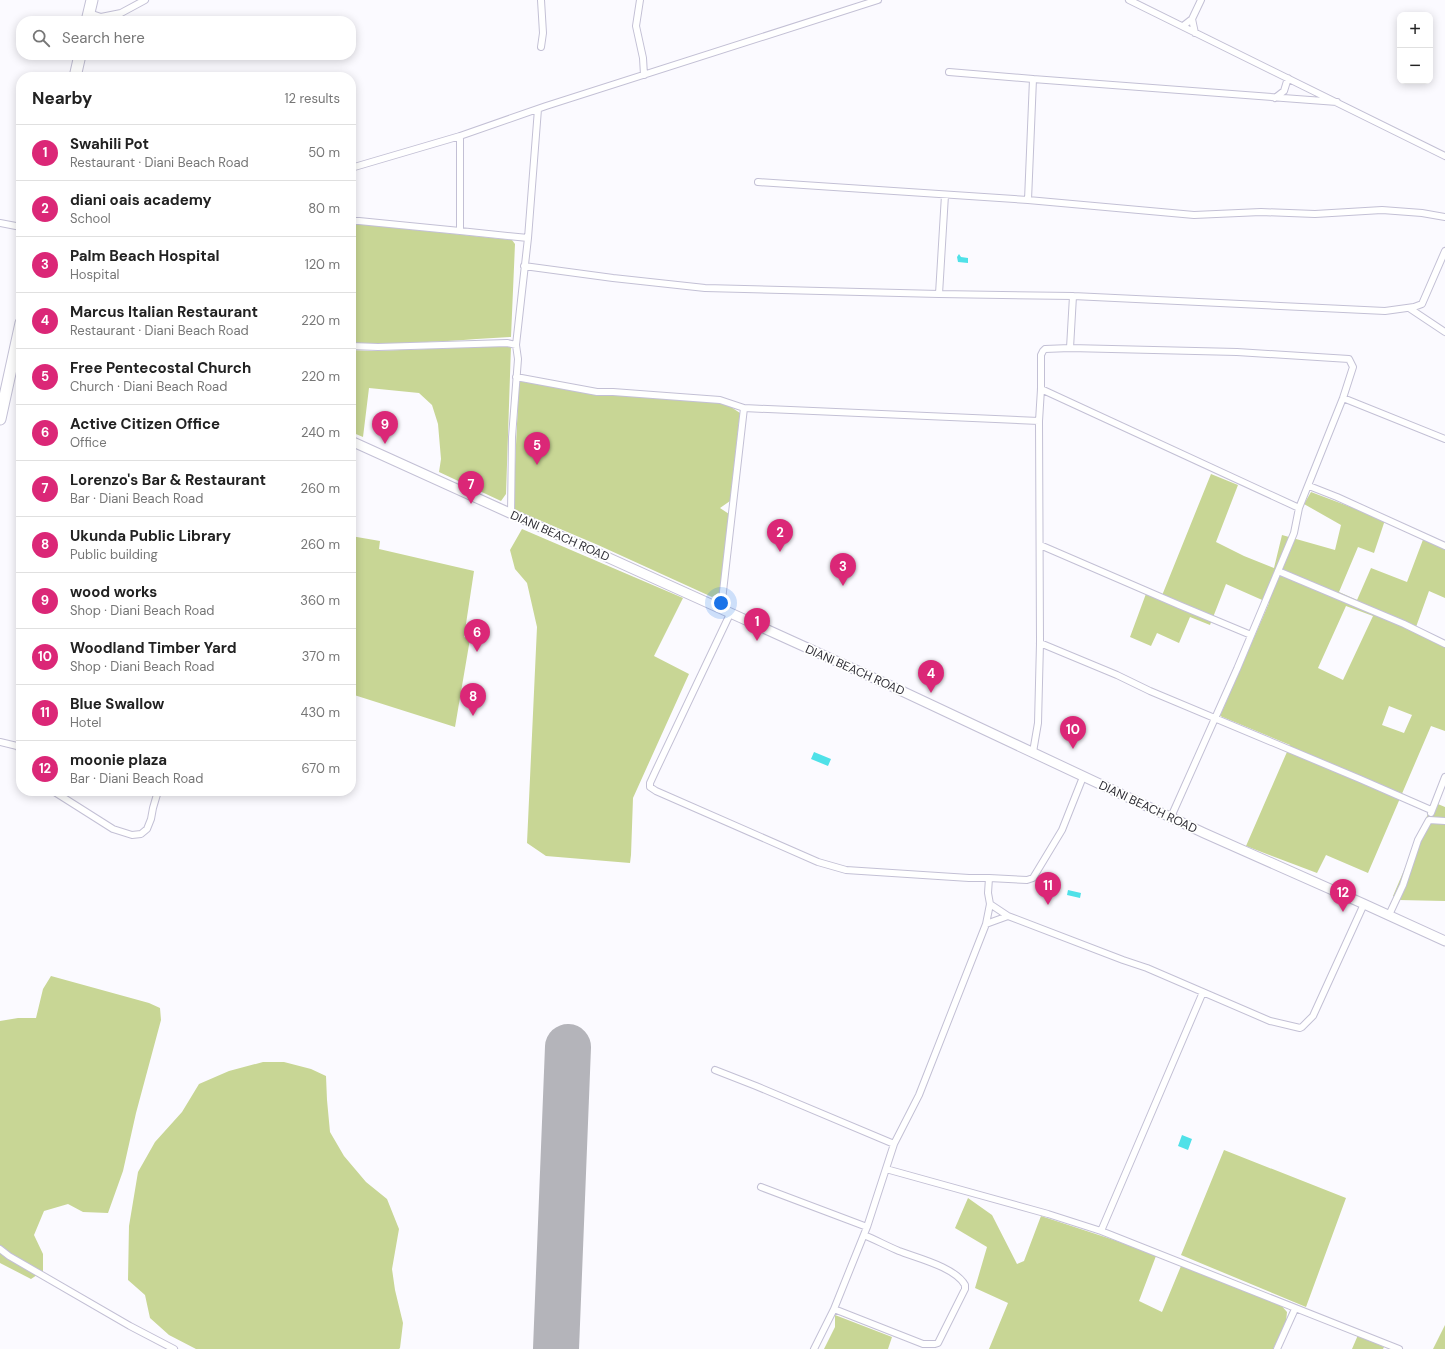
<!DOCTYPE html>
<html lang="en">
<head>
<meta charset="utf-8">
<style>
  body { margin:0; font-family:"DM Sans",sans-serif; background:#f6f6f6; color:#222 }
  .controls { position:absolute; right:12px; top:12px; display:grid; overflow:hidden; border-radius:8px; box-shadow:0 2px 10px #0003 }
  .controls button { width:36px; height:36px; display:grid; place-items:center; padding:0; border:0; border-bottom:1px solid #e0e0e0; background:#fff; color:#222; font:20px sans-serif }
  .you { position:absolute; left:721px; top:603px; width:14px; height:14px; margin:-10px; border:3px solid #fff; border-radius:50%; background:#1a73e8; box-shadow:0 0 0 6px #1a73e833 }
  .badge { display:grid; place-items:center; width:26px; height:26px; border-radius:50%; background:#db2777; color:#fff; font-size:13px; font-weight:700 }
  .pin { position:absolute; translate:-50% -33px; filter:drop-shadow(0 1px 2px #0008) }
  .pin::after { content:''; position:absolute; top:21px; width:14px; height:12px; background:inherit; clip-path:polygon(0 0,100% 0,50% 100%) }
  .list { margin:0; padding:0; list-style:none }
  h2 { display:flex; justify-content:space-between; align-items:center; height:52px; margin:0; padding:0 16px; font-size:17px }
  h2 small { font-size:13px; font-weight:400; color:#767676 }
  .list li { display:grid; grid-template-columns:26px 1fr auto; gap:12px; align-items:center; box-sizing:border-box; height:56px; padding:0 16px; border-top:1px solid #e0e0e0 }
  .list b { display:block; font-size:15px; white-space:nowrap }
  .list p { margin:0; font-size:13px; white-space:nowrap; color:#767676 }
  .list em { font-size:13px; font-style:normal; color:#767676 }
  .icon { flex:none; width:22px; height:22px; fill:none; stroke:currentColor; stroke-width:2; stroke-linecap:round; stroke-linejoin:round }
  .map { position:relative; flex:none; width:1445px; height:1349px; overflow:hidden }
  .search { position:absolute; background:#fff; box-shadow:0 2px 10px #0003; left:16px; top:16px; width:340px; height:44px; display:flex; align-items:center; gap:10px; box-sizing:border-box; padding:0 14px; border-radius:16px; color:#767676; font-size:15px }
  .panel { position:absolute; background:#fff; box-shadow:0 2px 10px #0003; left:16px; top:72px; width:340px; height:724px; border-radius:16px }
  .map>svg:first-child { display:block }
  .green { fill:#c8d695; fill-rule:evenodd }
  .water { fill:#4fe1e8 }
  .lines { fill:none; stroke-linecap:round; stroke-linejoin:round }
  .runway { stroke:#b4b4ba; stroke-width:46 }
  .street-casing { stroke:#c3c0d5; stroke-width:8 }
  .secondary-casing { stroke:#c3c0d5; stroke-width:11 }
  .highway-casing { stroke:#c3c0d5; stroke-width:13 }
  .street { stroke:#fff; stroke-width:6 }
  .secondary { stroke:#fff; stroke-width:9 }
  .highway { stroke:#fff; stroke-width:11 }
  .labels { text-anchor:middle; stroke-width:3.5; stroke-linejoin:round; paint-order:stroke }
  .street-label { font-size:12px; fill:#2d2c34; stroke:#fff }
</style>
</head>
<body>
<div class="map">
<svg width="1445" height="1349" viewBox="0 0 1445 1349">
  <rect width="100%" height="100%" fill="#fbfaff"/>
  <!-- green -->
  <path class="green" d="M351 224H359L512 240 515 244 511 337C458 340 404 345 351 343Z
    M511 346 506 494 501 501 439 472 441 459 438 424 432 405 419 393 369 388 363 437 351 432V350L373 351Z
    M519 381 598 395 609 394 722 401 740 413 730 501 720 508 729 514 720 592 712 597 598 545 513 509Z
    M1211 474 1238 485 1216 542 1244 556 1274 568 1282 535 1335 550 1341 525 1304 504 1311 492 1385 520 1374 553 1358 547 1339 592 1357 600 1371 568 1407 582 1424 537 1445 547V598L1429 591 1416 627 1445 641V731L1431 726 1368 873 1326 855 1317 873 1246 846 1290 745 1220 716 1269 603 1226 584 1210 625 1190 617 1179 643 1157 633 1151 646 1130 637 1147 591 1161 598ZM1346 606 1373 616 1343 680 1318 668ZM1389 706 1412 715 1404 733 1382 725Z
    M522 529 683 598 654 656 689 674 633 798 631 855 630 863 546 856 527 843 537 627 527 583 515 569 510 550Z
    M351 536 380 541 379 549 474 571 464 637 470 639 455 727 351 694Z
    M1433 802 1445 807V901L1399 900 1393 896Z
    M51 976 149 1003 160 1008 161 1020 136 1113 123 1171 108 1213 83 1212 68 1204 44 1211 34 1235 43 1254V1271L31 1279 0 1263V1021L18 1018H36L43 989Z
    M263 1062H284L311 1069 326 1076 327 1100 330 1132 344 1156 366 1182 387 1199 399 1229 392 1269 395 1290 403 1323 400 1348 399 1349H196L169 1335 150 1318 145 1295 128 1280 129 1226 138 1172 155 1142 182 1112 199 1084 229 1071Z
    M1224 1150 1346 1198 1306 1307 1181 1255Z
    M968 1198 992 1215 1017 1264 1024 1261 1041 1216 1114 1240 1156 1256 1139 1301 1162 1312 1181 1266 1280 1304 1287 1312 1286 1322 1273 1349H989L1008 1303 975 1288 987 1247 955 1228Z
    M835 1315 892 1337 888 1349H824L835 1327Z
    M1445 1325V1349H1433Z
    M1358 1335 1384 1347 1383 1349H1352Z"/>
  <!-- water -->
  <path class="water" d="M959 254 961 257 968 258V263L958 262 957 257Z
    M814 752 831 759 828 766 811 759Z
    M1068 890 1081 893 1080 898 1067 895Z
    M1182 1135 1192 1139 1188 1150 1178 1146Z"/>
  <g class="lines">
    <!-- runway -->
    <path class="runway" d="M556 1349 568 1047"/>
    <defs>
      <path id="street" d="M640 0 636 26 643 58 644 75
        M1129 0 1445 156
        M89 13 101 17 121 13 145 0
        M1192 19 1201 0
        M1183 26 1192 19 1195 33
        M541 47 543 33 541 0
        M949 72 1033 79
        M1275 98 1284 91 1288 78
        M460 136V231L528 238 516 345 518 359 512 437 511 514
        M351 168 460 136 546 106 878 0
        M758 182 1028 200 1194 215 1261 212 1315 214 1382 210 1422 213 1445 217
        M1028 200 1033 79 1337 102
        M351 221H359L460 231
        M0 223 21 227
        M528 238 538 109
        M524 266 613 278 705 288 939 294 1073 296 1385 311 1414 307 1422 304 1445 251
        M939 294 945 195
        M1409 308 1445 332
        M351 346 378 347 507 343 516 345
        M1070 348 1237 352 1349 359 1353 367 1343 398 1299 508 1294 533 1237 669 1171 817
        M516 377 597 392H613L720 400 744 408 721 609
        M1041 389 1299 508
        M1343 398 1445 439
        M744 408 1039 421
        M1309 486 1337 497 1445 546
        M1040 545 1179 605 1251 635
        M1278 571 1404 624 1445 644
        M730 614 656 770 650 783V787L656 791 818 862 846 870 969 878H989L988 893 990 904 986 924
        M1040 643 1117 675 1150 691 1360 779 1431 810
        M0 742 17 746 21 750
        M1033 752 1038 723 1040 643 1039 421 1041 389V355L1043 351 1045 349 1070 348 1073 296
        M53 791 113 829 132 835 141 834 147 829 151 819 153 808 158 791
        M1431 813 1445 777
        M989 878 1027 880 1033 878 1062 830 1083 777
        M990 904 1008 916
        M1389 915 1403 885 1418 840 1429 820 1445 821
        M715 1070 756 1086 894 1144 919 1095 986 924 1008 916 1123 960 1147 968 1270 1021 1300 1028 1302 1027 1313 1016 1364 904
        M886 1169 1048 1214 1101 1231 1399 1349
        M761 1187 867 1227
        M1101 1231 1203 992
        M0 1249 9 1256 130 1326 174 1349
        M834 1309 923 1344H935L938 1343 965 1289V1285C955 1267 917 1258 899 1251 887 1246 876 1240 864 1235
        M814 1349 834 1309 867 1227 894 1144
        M1277 1349 1295 1309"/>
      <path id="secondary" d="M351 441 889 685 1204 833 1364 904 1445 941"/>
      <path id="highway" d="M87 21 92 0
        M75 77 80 55
        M0 419 21 323"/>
    </defs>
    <!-- street casing -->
    <use href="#street" class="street-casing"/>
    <!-- secondary casing -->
    <use href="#secondary" class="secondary-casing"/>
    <!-- highway casing -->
    <use href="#highway" class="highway-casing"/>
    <!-- street -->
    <use href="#street" class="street"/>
    <!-- secondary -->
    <use href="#secondary" class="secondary"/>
    <!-- highway -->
    <use href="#highway" class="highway"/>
  </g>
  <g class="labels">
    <!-- street labels -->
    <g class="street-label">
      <text transform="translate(560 536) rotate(24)" y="4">DIANI BEACH ROAD</text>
      <text transform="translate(855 670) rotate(24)" y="4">DIANI BEACH ROAD</text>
      <text transform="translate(1148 807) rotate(25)" y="4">DIANI BEACH ROAD</text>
    </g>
  </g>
</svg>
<div class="controls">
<button>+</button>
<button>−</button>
</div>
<div class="you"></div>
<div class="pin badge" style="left:757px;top:641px">1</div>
<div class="pin badge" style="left:780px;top:552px">2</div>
<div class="pin badge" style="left:843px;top:586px">3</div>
<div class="pin badge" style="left:931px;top:693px">4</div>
<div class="pin badge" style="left:537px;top:465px">5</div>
<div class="pin badge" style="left:477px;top:652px">6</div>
<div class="pin badge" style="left:471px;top:504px">7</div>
<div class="pin badge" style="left:473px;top:716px">8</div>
<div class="pin badge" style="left:385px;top:444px">9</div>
<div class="pin badge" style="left:1073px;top:749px">10</div>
<div class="pin badge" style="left:1048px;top:905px">11</div>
<div class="pin badge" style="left:1343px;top:912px">12</div>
<div class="search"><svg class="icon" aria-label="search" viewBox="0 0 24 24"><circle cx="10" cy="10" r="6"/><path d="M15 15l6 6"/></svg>Search here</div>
<section class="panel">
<h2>Nearby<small>12 results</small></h2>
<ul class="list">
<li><span class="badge">1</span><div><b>Swahili Pot</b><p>Restaurant · Diani Beach Road</p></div><em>50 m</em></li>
<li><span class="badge">2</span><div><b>diani oais academy</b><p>School</p></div><em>80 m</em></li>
<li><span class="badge">3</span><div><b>Palm Beach Hospital</b><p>Hospital</p></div><em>120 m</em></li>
<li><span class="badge">4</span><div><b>Marcus Italian Restaurant</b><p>Restaurant · Diani Beach Road</p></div><em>220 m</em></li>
<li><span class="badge">5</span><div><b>Free Pentecostal Church</b><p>Church · Diani Beach Road</p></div><em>220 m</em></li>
<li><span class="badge">6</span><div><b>Active Citizen Office</b><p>Office</p></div><em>240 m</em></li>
<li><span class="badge">7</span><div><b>Lorenzo's Bar &amp; Restaurant</b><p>Bar · Diani Beach Road</p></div><em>260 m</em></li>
<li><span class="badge">8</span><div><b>Ukunda Public Library</b><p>Public building</p></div><em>260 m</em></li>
<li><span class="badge">9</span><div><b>wood works</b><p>Shop · Diani Beach Road</p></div><em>360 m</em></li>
<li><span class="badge">10</span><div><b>Woodland Timber Yard</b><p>Shop · Diani Beach Road</p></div><em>370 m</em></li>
<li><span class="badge">11</span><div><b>Blue Swallow</b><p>Hotel</p></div><em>430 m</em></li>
<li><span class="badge">12</span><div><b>moonie plaza</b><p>Bar · Diani Beach Road</p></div><em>670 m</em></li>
</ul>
</section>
</div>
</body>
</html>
